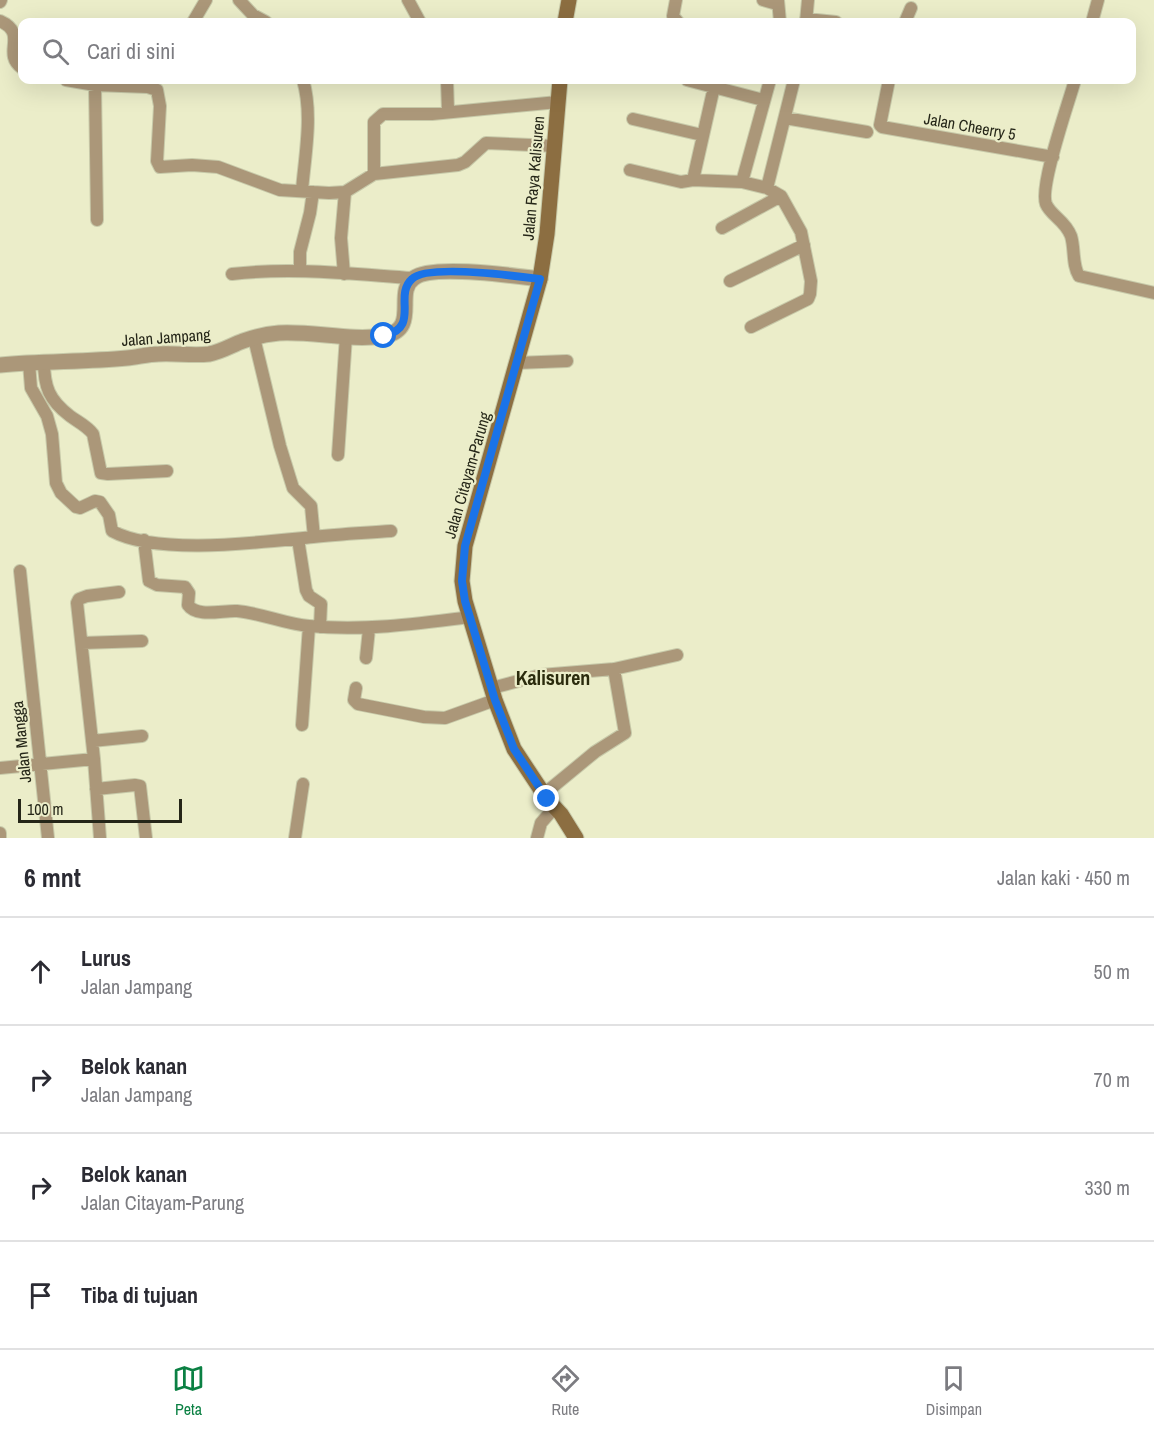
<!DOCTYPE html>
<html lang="id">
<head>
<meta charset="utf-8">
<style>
  body { margin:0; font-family:"Archivo Narrow",sans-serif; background:#f7f7f7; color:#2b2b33 }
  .scale { position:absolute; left:18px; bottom:15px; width:164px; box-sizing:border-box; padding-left:6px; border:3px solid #252618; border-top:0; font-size:16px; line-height:21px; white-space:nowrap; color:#252618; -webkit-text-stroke:4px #ebedc9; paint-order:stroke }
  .stop { position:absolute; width:18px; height:18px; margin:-14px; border:4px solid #1a73e8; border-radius:50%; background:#fff }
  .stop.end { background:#1a73e8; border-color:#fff; box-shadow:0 2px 6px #0008 }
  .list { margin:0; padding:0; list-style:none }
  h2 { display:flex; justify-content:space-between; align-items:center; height:78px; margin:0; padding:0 24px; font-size:26px }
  h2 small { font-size:20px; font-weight:400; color:#7c7c81 }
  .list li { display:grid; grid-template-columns:39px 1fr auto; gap:18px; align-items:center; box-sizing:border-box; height:108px; padding:0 24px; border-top:2px solid #e1e1e2 }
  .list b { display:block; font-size:22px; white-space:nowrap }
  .list p { margin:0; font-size:20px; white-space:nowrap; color:#7c7c81 }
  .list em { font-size:20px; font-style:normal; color:#7c7c81 }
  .icon { flex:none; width:33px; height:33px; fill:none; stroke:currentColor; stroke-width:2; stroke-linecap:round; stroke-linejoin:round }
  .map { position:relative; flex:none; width:1154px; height:838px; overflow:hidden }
  .search { position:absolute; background:#fff; box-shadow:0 6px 24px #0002; left:18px; right:18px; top:18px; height:66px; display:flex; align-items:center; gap:15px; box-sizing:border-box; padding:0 21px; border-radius:12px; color:#7c7c81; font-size:22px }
  .sheet { height:510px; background:#fff }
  nav { display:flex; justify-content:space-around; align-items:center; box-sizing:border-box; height:84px; border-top:2px solid #e1e1e2; background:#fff; font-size:16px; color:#7c7c81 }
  nav a { display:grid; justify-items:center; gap:3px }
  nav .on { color:#0b8043 }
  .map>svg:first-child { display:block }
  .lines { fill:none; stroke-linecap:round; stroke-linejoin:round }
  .minor-casing { stroke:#c7c9a9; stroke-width:14 }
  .tertiary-casing { stroke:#c7c9a9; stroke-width:17 }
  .secondary-casing { stroke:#c7c9a9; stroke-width:17 }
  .minor { stroke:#ab9779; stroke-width:12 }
  .tertiary { stroke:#ab9779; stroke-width:15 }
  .secondary { stroke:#8c6e41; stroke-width:15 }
  .route { stroke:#1a73e8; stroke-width:8 }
  .labels { text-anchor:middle; stroke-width:4.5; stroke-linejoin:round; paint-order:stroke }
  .street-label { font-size:16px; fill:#252618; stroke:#ebedc9 }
  .quarter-label { font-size:20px; font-weight:bold; fill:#2b2b0d; stroke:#ebedc9 }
</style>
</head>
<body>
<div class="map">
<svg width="1154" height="838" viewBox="0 0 1154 838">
  <rect width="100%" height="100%" fill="#ebedc9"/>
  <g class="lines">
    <defs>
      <path id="minor" d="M239 0 253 15 266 22
        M408 0 420 22
        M676 0 673 16 678 22
        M763 0 777 4
        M778 0 780 22
        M0 2 1 0
        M806 19 836 22
        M0 21C29 34 1 53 22 68
        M193 22 206 0
        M806 22 808 0
        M905 22 911 8
        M1092 22 1098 0
        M66 80 95 85 148 87 157 90 160 106 157 161 160 167 192 165 218 167 280 190 329 193 345 192 374 174 458 165 465 162 486 143 555 146
        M447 80 448 111
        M687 80 763 100
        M889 80 880 125 882 127 1053 157
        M1075 80C1069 102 1039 186 1046 204 1051 216 1065 220 1071 236 1075 249 1072 265 1079 276L1154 293
        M95 85 97 220
        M785 118 867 132
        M633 119 702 135
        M630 170 681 182 693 180 742 182 770 80
        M374 174V122L383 114H432L558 102
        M693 180 714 87
        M742 182 767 188
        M302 190C305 155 313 114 303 80
        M722 228 781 196
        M300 271V252L310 213 313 192
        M232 274C292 267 352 274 412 278
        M344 274 341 238 345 192
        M730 281 804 245
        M751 327 808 299 810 294 811 281 801 232 781 196 767 188 794 80
        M254 338 280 446 293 488 311 506 314 537
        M44 361C44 387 49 400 70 416 78 422 87 426 93 434L101 473 108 474 167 471
        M29 363 31 388 47 416 52 434 56 483 61 493 76 507 80 508 95 501 100 502 109 515 112 531C158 556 261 542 313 537 339 534 365 533 391 531
        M516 363 567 361
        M338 455 346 336
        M298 539 306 590 309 596 321 604 320 627
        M144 540 149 581 157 585 185 587 189 593 188 605C197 618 223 610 237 611 261 613 285 624 309 626 364 631 416 624 471 617
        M20 571 48 838
        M82 643 142 641
        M366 658 369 629
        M356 688 354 700 358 704 424 717 445 718 495 700
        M492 688 541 675 614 669 677 655
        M302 725 309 626
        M92 741 142 736
        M94 759 100 838
        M0 768 94 759 77 603 79 599 87 596 119 592
        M96 789 135 785 140 786 146 838
        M544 794 595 752 625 733 614 669
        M0 833V838
        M295 838 303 784
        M537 838 541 823 555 807"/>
      <path id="tertiary" d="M0 365C42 361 85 362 127 358 138 357 148 354 159 354 176 353 193 356 209 354 221 352 232 345 243 341 254 337 267 334 279 333 314 331 349 341 384 336 421 329 393 292 414 278 432 264 515 276 540 279"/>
      <path id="secondary" d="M565 22 569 0
        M560 80 547 234 540 279 465 546 462 581 465 601 495 700 514 749 547 799 561 814 576 838"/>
    </defs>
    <!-- minor casing -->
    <use href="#minor" class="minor-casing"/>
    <!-- tertiary casing -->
    <use href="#tertiary" class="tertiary-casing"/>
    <!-- secondary casing -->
    <use href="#secondary" class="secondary-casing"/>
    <!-- minor -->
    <use href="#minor" class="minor"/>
    <!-- tertiary -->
    <use href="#tertiary" class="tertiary"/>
    <!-- secondary -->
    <use href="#secondary" class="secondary"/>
  </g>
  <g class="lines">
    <!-- route -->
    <path class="route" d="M384 336C421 327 393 296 412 279 427 264 517 276 540 279L465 546 462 581 465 601 495 700 514 749 547 799"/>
  </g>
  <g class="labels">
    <!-- street labels -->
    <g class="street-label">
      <text transform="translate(970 126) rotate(10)" y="6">Jalan Cheerry 5</text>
      <text transform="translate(533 178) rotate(-85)" y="6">Jalan Raya Kalisuren</text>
      <text transform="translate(166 337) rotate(-4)" y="6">Jalan Jampang</text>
      <text transform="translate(467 475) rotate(-74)" y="6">Jalan Citayam-Parung</text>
      <text transform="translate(21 742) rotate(-96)" y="6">Jalan Mangga</text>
    </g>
    <!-- quarter labels -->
    <g class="quarter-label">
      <text x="553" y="685">Kalisuren</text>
    </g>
  </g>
</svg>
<div class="scale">100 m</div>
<div class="stop" style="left:384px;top:336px"></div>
<div class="stop end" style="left:547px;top:799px"></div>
<div class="search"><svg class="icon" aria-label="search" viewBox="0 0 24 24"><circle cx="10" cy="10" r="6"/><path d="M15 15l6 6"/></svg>Cari di sini</div>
</div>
<section class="sheet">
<h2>6 mnt<small>Jalan kaki · 450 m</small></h2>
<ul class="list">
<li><svg class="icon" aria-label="ahead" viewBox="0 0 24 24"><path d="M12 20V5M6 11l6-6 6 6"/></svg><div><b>Lurus</b><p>Jalan Jampang</p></div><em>50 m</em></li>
<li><svg class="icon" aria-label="right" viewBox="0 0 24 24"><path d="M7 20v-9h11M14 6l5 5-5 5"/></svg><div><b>Belok kanan</b><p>Jalan Jampang</p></div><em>70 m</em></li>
<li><svg class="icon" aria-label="right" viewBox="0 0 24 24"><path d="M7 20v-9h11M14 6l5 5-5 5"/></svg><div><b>Belok kanan</b><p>Jalan Citayam-Parung</p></div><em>330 m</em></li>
<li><svg class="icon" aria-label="arrive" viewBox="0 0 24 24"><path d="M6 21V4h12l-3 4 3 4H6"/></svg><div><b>Tiba di tujuan</b></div></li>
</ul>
</section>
<nav>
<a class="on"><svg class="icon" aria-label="map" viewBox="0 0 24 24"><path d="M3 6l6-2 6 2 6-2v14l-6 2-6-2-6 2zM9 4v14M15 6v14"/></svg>Peta</a>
<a><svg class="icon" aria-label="directions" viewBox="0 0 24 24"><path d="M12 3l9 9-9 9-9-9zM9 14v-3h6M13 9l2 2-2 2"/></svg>Rute</a>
<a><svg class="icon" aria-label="saved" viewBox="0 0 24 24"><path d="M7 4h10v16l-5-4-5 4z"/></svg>Disimpan</a>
</nav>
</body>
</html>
